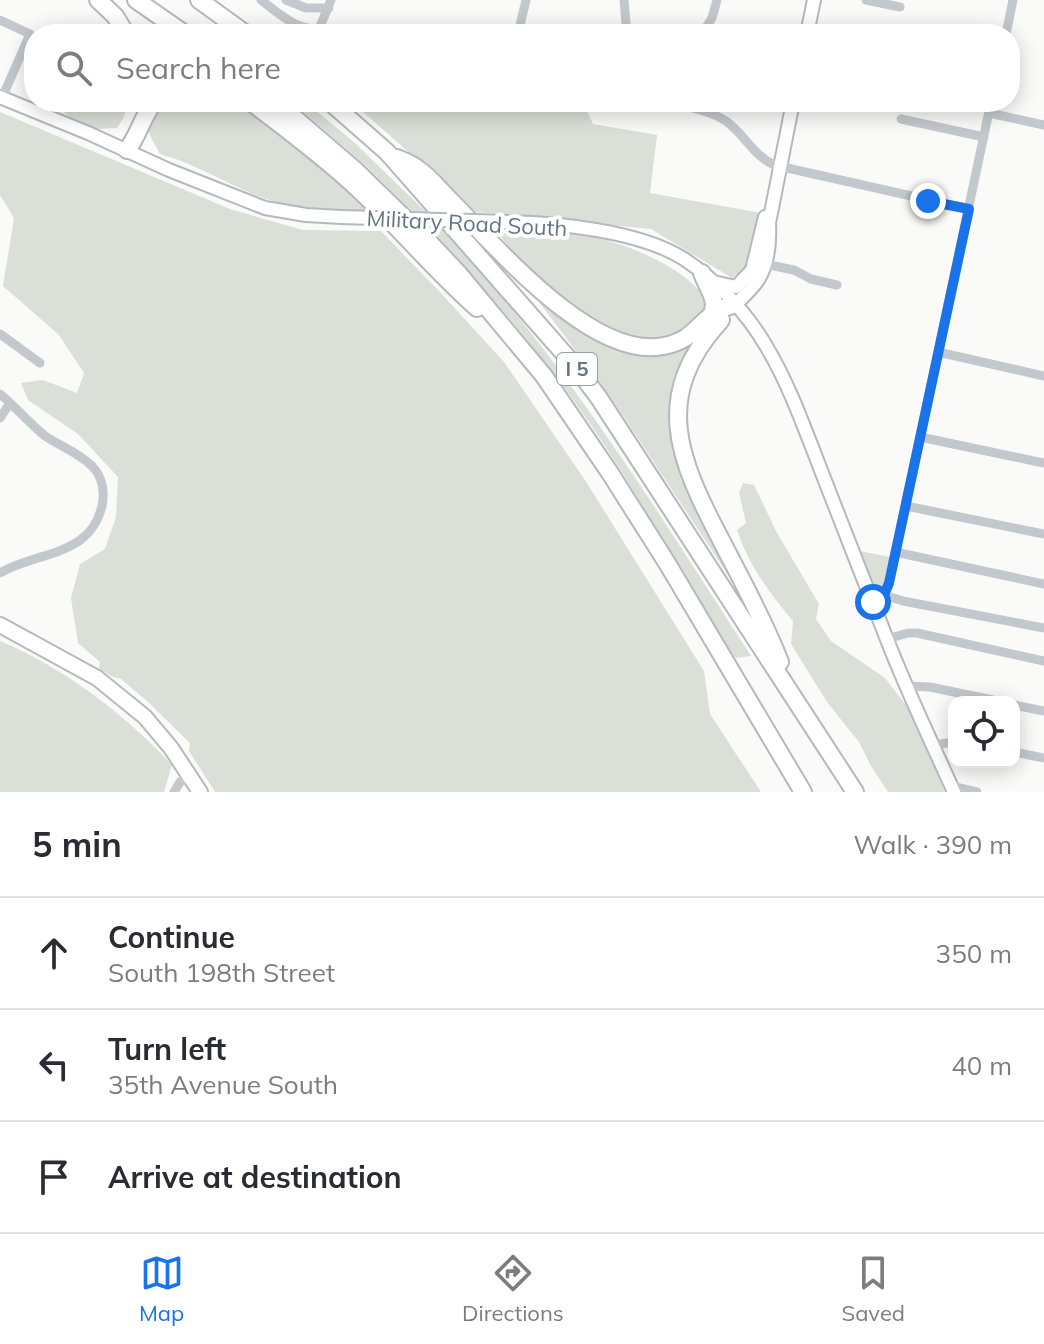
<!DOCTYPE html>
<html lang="en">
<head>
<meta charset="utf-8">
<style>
  body { margin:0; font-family:Mulish,sans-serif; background:#f7f7f7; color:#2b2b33 }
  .controls { position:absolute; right:24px; bottom:24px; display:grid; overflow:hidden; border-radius:16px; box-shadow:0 4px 20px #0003 }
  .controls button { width:72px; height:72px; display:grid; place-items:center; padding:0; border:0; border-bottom:2px solid #e1e1e2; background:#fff; color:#2b2b33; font:40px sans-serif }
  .stop { position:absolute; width:24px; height:24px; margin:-18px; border:6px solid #1a73e8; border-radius:50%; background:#fff }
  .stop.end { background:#1a73e8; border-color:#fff; box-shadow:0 2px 8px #0008 }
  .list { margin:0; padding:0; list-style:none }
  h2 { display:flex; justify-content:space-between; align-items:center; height:104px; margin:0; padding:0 32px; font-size:34px }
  h2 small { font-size:26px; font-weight:400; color:#7c7c81 }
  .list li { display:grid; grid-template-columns:52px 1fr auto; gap:24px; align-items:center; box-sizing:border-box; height:112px; padding:0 32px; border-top:2px solid #e1e1e2 }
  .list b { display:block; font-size:30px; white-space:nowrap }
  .list p { margin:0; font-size:26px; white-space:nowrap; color:#7c7c81 }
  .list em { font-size:26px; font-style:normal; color:#7c7c81 }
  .icon { flex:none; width:44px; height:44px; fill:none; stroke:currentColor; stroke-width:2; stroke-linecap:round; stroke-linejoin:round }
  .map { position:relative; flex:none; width:1044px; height:792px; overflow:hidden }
  .search { position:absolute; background:#fff; box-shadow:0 4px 20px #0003; left:24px; right:24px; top:24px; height:88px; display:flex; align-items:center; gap:20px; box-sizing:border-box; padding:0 28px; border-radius:32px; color:#7c7c81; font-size:30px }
  .sheet { height:440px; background:#fff }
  nav { display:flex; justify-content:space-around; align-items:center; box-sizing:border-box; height:112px; border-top:2px solid #e1e1e2; background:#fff; font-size:22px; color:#7c7c81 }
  nav a { display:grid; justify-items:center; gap:4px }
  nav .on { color:#1a73e8 }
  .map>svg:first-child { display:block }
  .green { fill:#dadfd7 }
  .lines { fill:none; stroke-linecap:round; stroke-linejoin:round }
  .secondary-casing { stroke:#b3babf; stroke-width:16 }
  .primary-casing { stroke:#b5babe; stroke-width:18 }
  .motorway-casing { stroke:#b4b9bd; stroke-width:20 }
  .minor { stroke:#c3c8cc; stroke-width:9 }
  .secondary { stroke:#fff; stroke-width:12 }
  .primary { stroke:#fff; stroke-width:14 }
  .motorway { stroke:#fff; stroke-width:16 }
  .secondary-bridge-casing { stroke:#b3babf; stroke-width:16; stroke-linecap:butt }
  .secondary-bridge { stroke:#fff; stroke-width:12 }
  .route { stroke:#1a73e8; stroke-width:10 }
  .labels { text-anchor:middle; stroke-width:8; stroke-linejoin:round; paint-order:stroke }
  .shield { fill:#fff; stroke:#939fa8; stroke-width:2 }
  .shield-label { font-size:20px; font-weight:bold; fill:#657683 }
  .street-label { font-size:22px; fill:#657683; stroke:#fff }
</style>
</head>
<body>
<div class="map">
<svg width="1044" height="792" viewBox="0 0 1044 792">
  <rect width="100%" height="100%" fill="#fafaf8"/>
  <!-- green -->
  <path class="green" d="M56 102H127L124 117 117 128 97 129 70 117 56 106Z
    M165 102H234L256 116 325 170 370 211C334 212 292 210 258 196 225 183 194 163 160 154 146 128 141 125 165 102Z
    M292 102H306L308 104 355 143 428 214H415L366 166Z
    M352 102H583L593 124 657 135 650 193 761 213 748 266 732 278 651 229 476 212Z
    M0 112 230 209 303 230 381 231 438 290 504 362 585 480 704 671 710 714 761 792H215L189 751 190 743 147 701 121 679 113 677 99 669 100 662 78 643 71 598 80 564 105 549 116 517 118 477 78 434 28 400 21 383 43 380 77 393 84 373 59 335 3 286 14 218 0 195Z
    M428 228H441C563 357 655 508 751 656L735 658C688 586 648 511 601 440 551 364 491 294 428 228Z
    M519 231C538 232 557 232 576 234 622 241 679 263 708 300L707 311C693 323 679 338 660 340 605 345 529 274 498 233Z
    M514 269 616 347 646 355 685 346 689 348 677 377 670 413 676 457 744 599 610 396Z
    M743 483 754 485 777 533 819 604 816 619 831 641 885 678 912 713 945 792H888L871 766 859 742 827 702 791 644 793 621C770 594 748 564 737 530L746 523 739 493Z
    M860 551 890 557 885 583 880 591 874 588Z
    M0 641C63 667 126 715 172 765L164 792H0Z"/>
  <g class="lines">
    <defs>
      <path id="secondary" d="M807 34 814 0
        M0 97 88 133 169 170 265 208 306 215 341 217
        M508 222C559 223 640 231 684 259 765 313 789 388 822 473 843 528 865 582 886 637 906 689 931 741 954 792
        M718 283 736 287 752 270 765 217
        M736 304C744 296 752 289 758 280 768 264 770 241 769 223L793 102"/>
      <path id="primary" d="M0 625 97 678 145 717 171 748 200 792"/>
      <path id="motorway" d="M98 0 115 16 126 34
        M136 0 185 34
        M199 0 246 34
        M251 102C286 129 323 156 356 187 398 226 434 270 477 308
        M276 102 354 169 427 240 459 274 544 376 610 473 667 563 803 792
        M330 102 387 152 575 366 599 398 855 792
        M127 150C139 135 142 117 154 102
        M397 158C404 161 412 164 418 169 430 177 439 189 449 199 496 246 592 361 664 346 694 340 697 323 719 310 724 307 731 306 736 304
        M702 273C708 290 720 301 710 318
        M721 320C651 396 678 458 721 540 741 579 764 620 780 662"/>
    </defs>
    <!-- secondary casing -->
    <use href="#secondary" class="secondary-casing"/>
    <!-- primary casing -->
    <use href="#primary" class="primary-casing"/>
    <!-- motorway casing -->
    <use href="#motorway" class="motorway-casing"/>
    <!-- minor -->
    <path class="minor" d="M261 0C278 13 296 30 319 29L331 0
      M286 0 306 8H329
      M624 0 627 34
      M866 0 900 7
      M0 20 30 34 2 98
      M518 34 526 0
      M702 34 712 18 717 0
      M1006 34 1013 0
      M671 102C689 108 709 110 726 121 744 134 753 155 774 165L969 209
      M989 113 1044 125
      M901 119 984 137
      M764 264 794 270 811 279 837 285
      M0 334 40 363
      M938 352 1044 376
      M0 394C16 407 29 423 45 436 60 446 79 453 92 466 113 488 102 525 79 541 55 557 25 558 0 573
      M0 418 10 403
      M920 437 1044 463
      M906 506 1044 534
      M895 552 1044 584
      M884 595 903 601 1044 628
      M873 602 884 595 889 583 991 102
      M887 639 908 633H917L1044 661
      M907 686 930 687 1002 702
      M1014 705 1044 711
      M933 745 954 742
      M1014 752 1044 758
      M951 786 977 792
      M174 792 180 782 189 775"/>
    <!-- secondary -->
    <use href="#secondary" class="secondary"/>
    <!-- primary -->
    <use href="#primary" class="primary"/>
    <!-- motorway -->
    <use href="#motorway" class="motorway"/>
    <defs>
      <path id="secondary-bridge" d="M341 217 508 222"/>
    </defs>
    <!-- secondary-bridge casing -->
    <use href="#secondary-bridge" class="secondary-bridge-casing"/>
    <!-- secondary-bridge -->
    <use href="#secondary-bridge" class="secondary-bridge"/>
  </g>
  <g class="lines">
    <!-- route -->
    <path class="route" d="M873 602 884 595 889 583 969 209 928 201"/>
  </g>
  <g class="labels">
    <!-- shield labels -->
    <rect class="shield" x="557" y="353" width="40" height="32" rx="6"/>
    <g class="shield-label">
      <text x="577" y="376">I 5</text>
    </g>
    <!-- street labels -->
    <g class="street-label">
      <text transform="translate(467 223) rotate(3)" y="8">Military Road South</text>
    </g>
  </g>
</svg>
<div class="controls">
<button><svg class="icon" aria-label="locate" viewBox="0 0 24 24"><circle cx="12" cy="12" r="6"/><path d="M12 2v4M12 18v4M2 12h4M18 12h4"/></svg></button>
</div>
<div class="stop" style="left:873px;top:602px"></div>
<div class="stop end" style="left:928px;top:201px"></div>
<div class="search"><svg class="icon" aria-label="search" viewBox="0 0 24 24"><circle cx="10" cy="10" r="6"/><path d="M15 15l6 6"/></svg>Search here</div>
</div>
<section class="sheet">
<h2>5 min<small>Walk · 390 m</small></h2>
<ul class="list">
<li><svg class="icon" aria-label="ahead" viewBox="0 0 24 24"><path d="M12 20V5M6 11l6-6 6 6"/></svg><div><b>Continue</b><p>South 198th Street</p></div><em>350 m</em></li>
<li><svg class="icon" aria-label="left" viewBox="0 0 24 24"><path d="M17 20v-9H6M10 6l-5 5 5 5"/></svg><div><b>Turn left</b><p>35th Avenue South</p></div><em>40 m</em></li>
<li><svg class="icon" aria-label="arrive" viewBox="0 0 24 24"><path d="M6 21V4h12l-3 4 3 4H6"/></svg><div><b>Arrive at destination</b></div></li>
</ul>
</section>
<nav>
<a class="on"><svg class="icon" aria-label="map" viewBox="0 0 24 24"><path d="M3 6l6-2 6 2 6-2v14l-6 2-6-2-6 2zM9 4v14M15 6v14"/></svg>Map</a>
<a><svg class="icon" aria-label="directions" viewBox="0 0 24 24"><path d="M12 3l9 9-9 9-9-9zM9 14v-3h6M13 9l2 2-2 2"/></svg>Directions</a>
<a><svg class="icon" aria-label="saved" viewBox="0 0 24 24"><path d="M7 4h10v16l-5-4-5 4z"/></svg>Saved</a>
</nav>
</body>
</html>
